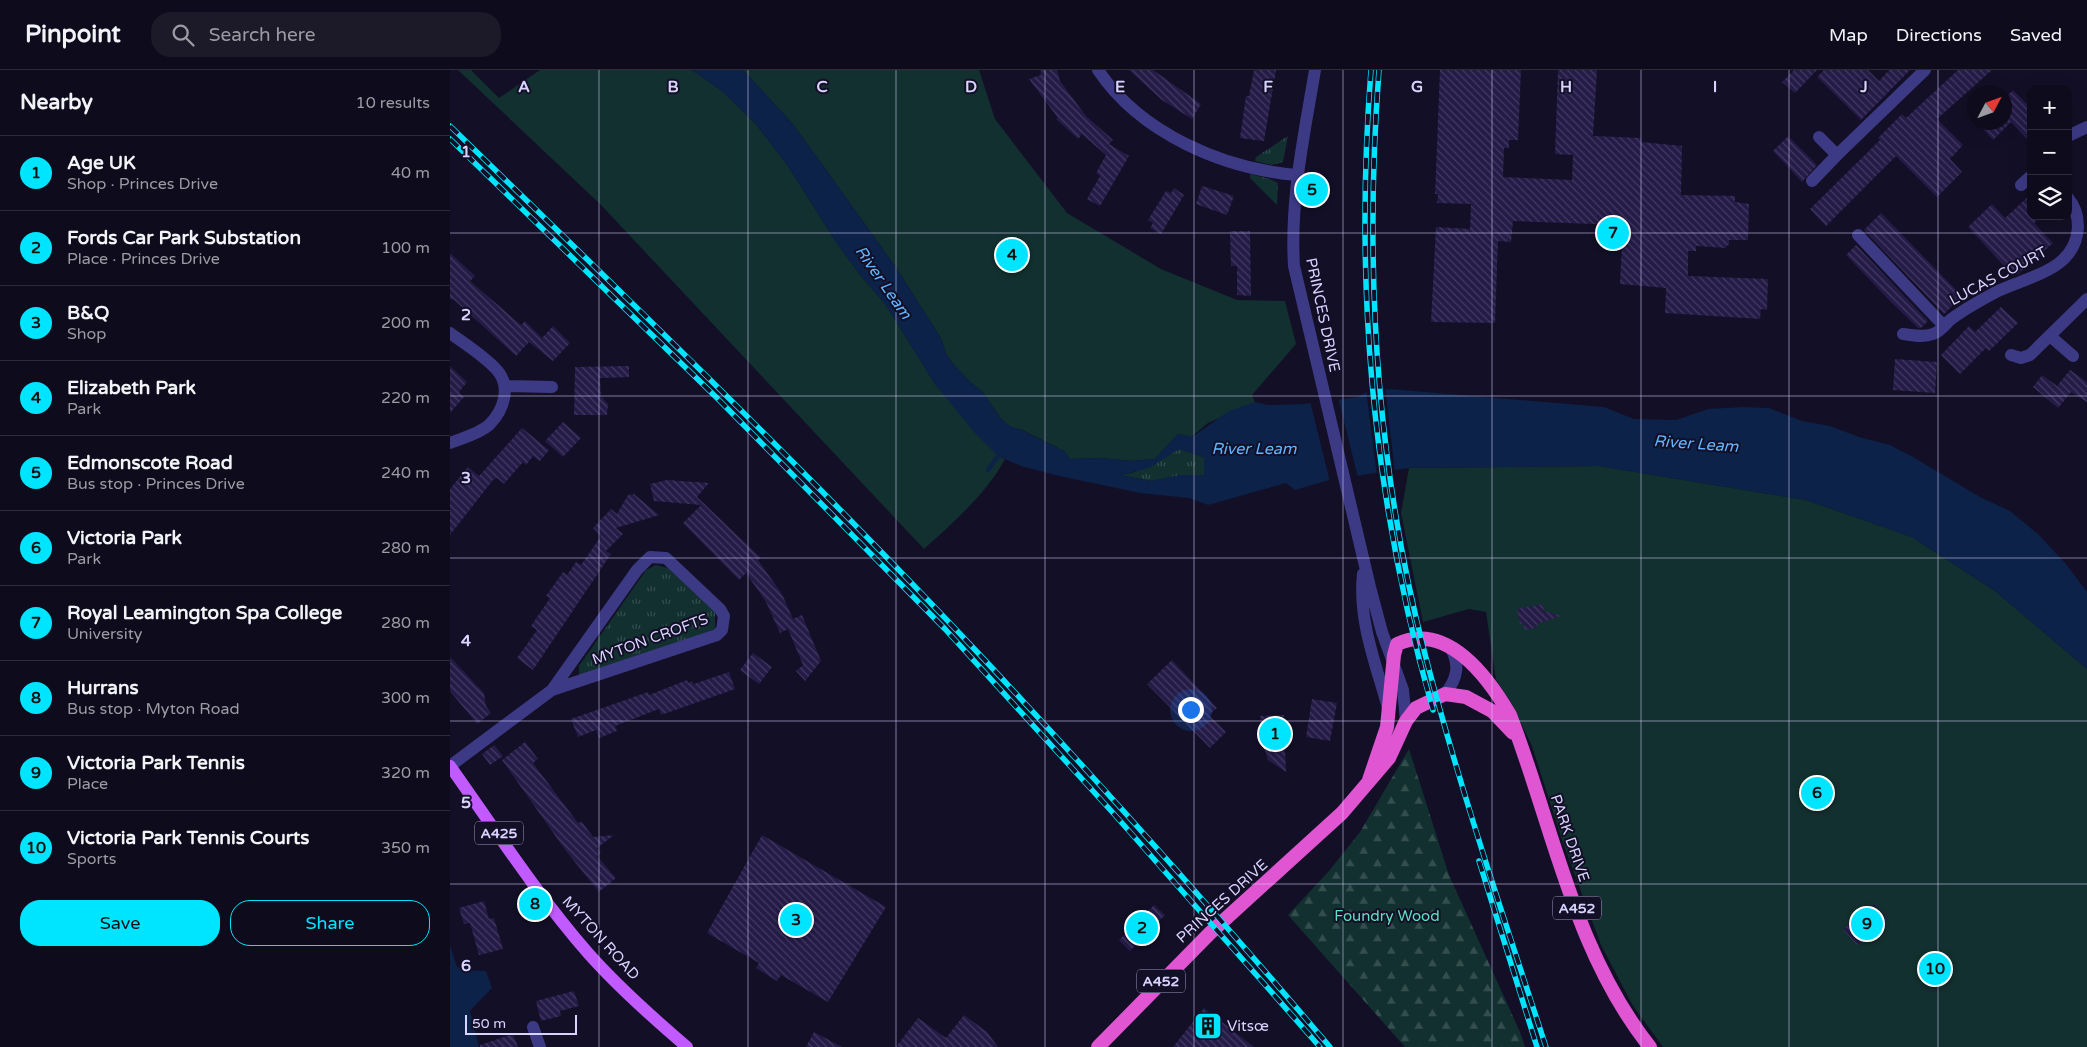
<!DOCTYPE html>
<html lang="en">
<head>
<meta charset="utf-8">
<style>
  body { margin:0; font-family:"Varela Round",sans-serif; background:#1c1929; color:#f1f3f6 }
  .controls { position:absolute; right:15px; top:15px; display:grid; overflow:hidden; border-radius:10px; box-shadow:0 5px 20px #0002 }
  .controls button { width:45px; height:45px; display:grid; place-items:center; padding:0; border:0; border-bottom:1px solid #2e2b3b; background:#0e0b1c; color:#f1f3f6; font:25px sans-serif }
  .compass { position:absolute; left:1517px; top:15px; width:45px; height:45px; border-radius:50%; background:#0e0b1c; box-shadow:0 5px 20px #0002; rotate:49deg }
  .scale { position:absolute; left:15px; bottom:12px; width:112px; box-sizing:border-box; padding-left:5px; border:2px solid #d9d4ff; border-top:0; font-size:14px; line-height:18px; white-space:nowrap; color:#d9d4ff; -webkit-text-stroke:4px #130f26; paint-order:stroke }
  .you { position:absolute; left:740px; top:639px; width:18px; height:18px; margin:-12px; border:4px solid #fff; border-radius:50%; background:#1a73e8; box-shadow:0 0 0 8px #1a73e833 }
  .badge { display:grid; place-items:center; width:32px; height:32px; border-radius:50%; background:#00e5ff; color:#111; font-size:16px; font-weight:700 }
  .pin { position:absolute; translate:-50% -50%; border:2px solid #fff; box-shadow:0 1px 5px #0006 }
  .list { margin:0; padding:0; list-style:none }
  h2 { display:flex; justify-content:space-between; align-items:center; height:65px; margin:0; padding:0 20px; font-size:21px }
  h2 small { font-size:16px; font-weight:400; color:#9b9ba3 }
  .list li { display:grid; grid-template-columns:32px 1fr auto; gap:15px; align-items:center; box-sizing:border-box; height:75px; padding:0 20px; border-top:1px solid #2e2b3b }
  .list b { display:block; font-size:19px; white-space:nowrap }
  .list p { margin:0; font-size:16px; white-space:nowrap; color:#9b9ba3 }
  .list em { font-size:16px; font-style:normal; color:#9b9ba3 }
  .actions { display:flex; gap:10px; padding:15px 20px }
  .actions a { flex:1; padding:11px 0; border:1px solid #00e5ff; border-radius:20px; text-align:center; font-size:18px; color:#00e5ff }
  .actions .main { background:#00e5ff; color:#111 }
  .icon { flex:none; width:28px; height:28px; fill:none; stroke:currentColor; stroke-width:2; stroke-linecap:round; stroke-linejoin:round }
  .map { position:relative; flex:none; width:1637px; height:977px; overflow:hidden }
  header { display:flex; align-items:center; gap:30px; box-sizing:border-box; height:70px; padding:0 25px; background:#0e0b1c; border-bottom:1px solid #2e2b3b }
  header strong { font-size:24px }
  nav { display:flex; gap:28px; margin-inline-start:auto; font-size:18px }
  .search { width:350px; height:45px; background:#1c1929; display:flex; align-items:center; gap:12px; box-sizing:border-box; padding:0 18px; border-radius:20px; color:#9b9ba3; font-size:19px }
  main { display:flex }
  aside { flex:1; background:#0e0b1c }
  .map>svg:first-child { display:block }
  .grass { fill:url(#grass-tufts) }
  .forest { fill:url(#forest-firs) }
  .green { fill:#12302f }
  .water { fill:#0c2248; fill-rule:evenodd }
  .pier { fill:#130f26 }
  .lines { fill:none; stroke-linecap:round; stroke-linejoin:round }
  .stream { stroke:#0c2248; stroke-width:4.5 }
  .building { fill:url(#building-back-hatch) }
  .minor { stroke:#3d3a85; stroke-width:12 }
  .tertiary { stroke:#3d3a85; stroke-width:12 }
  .primary { stroke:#c25bff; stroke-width:12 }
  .trunk { stroke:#e055d1; stroke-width:14 }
  .rail-casing { stroke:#00e5ff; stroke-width:5.5 }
  .rail { stroke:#130f26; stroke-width:4; stroke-dasharray:11; stroke-linecap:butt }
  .grid { fill:none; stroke:#d9d4ff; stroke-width:1; stroke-opacity:0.55 }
  .labels { text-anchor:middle; stroke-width:4; stroke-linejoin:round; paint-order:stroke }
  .shield { fill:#130f26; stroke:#9e99be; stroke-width:1 }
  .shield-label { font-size:14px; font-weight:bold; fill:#d9d4ff }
  .street-label { font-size:15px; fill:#d9d4ff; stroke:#130f26 }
  .park-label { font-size:15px; fill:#5fe0c0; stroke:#130f26 }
  .poi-label { font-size:15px; fill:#d9d4ff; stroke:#130f26; text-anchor:start }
  .water-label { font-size:16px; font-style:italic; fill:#62b6ff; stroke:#130f26 }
  .grid-label { font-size:16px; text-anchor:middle; font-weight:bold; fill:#d9d4ff; stroke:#130f26; stroke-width:4; stroke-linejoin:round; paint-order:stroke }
</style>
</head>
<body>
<header>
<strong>Pinpoint</strong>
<div class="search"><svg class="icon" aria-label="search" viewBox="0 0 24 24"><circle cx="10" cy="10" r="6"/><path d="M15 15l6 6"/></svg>Search here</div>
<nav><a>Map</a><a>Directions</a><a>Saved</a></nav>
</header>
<main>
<aside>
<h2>Nearby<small>10 results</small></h2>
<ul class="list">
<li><span class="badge">1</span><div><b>Age UK</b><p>Shop · Princes Drive</p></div><em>40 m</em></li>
<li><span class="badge">2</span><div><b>Fords Car Park Substation</b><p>Place · Princes Drive</p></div><em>100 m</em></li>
<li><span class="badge">3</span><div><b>B&amp;Q</b><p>Shop</p></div><em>200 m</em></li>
<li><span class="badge">4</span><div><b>Elizabeth Park</b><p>Park</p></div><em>220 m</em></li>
<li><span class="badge">5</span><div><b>Edmonscote Road</b><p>Bus stop · Princes Drive</p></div><em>240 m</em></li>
<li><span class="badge">6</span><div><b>Victoria Park</b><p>Park</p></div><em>280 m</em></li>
<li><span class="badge">7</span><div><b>Royal Leamington Spa College</b><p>University</p></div><em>280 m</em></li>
<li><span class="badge">8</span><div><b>Hurrans</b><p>Bus stop · Myton Road</p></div><em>300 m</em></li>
<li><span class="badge">9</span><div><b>Victoria Park Tennis</b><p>Place</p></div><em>320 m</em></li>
<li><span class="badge">10</span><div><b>Victoria Park Tennis Courts</b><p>Sports</p></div><em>350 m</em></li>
</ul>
<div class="actions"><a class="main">Save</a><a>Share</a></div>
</aside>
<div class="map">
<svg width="1637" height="977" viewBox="0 0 1637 977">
  <defs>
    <pattern id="grass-tufts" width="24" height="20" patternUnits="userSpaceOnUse" patternTransform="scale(1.25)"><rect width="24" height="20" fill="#12302f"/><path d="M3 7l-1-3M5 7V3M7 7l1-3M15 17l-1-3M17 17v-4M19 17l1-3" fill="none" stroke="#344d4e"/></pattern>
    <pattern id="forest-firs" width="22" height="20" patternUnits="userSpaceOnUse" patternTransform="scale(1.25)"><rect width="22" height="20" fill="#12302f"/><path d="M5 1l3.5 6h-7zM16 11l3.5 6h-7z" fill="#344d4e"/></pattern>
    <pattern id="building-back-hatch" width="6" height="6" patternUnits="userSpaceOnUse" patternTransform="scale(1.25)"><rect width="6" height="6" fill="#241b47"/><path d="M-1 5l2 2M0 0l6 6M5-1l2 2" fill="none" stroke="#433b63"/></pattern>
  </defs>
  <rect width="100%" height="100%" fill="#130f26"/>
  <!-- grass -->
  <path class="grass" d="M838 66 833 92 822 95 805 91 806 87Z
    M800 104 820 109 828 113 827 135 800 108Z
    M729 379 754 387V405H731L701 411 670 405 685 402Z
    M206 495 218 498 265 541V559L136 608 129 605V596L196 500Z"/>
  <!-- forest -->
  <path class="forest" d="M959 679 999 805 1070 962 1075 977H955L838 845 879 801 910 762Z"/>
  <!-- green -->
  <path class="green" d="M8 0H21L49 28 90 0H242L272 21 305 53 338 96 386 172 411 206 436 235 485 314 548 386 555 389C537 423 503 453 474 479L151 135Z
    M293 0H529L545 49 617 143 711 199 787 230 835 231 846 274 802 325 805 332 758 353 741 367 728 364 705 389 681 391 651 388 620 389 614 381 572 360 561 357 552 350 532 321 521 313 504 295 496 284 492 270 447 199 372 94 342 53Z
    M1149 396 1356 430 1462 467 1545 521 1637 599V977H1213L1183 936 1151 875 1112 770 1082 676 1061 632 1046 610 1036 542 1019 539 973 552 951 443 959 398Z"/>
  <!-- water -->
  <path class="water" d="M242 0H293L342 53 372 94 447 199 492 270 496 284 504 295 521 313 532 321 552 350 561 357 571 360 614 381 620 389 651 388 681 391 705 389 728 364 742 367 779 341 805 332 818 335 854 334 908 327 918 321 940 319 1154 337 1184 349 1226 350 1258 339 1294 337 1319 338 1352 351 1380 356 1412 368 1440 375 1463 387 1530 427 1560 441 1589 465 1616 494 1637 522V599L1545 521 1462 467 1356 430 1149 396 959 398 879 410 845 420 836 413 758 435 739 428 690 423 605 405 571 396 548 386 524 362 485 314 436 235 411 206 386 172 338 96 305 53 272 21ZM729 379 754 387V405H731L701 411 671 405 699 398Z
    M0 875 7 897 17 900 36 901 42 918 20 941 29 977H0Z"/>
  <!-- pier -->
  <path class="pier" d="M935 317 945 403 927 406 916 319Z
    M888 327 908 408 880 412 860 331Z"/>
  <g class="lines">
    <!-- stream -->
    <path class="stream" d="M538 400 550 383"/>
  </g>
  <!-- building -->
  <path class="building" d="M590 0H607L610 11 636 46 663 70 659 74 679 86 650 136 637 129 650 106 646 103 656 85 632 64 628 69 606 49 608 48 579 9 591 5Z
    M679 0H703L751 34 742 49 712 30Z
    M804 0H826L814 71 790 68 796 26H799Z
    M990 0H1071L1068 70H1059V78H1054L1053 107 1122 110 1123 85 1105 84 1108 0H1147L1143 66 1191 68V72L1232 76 1231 125 1285 126V132L1299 134 1298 170H1279V175L1276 176V178L1246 176V181H1238V206L1318 209 1317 240 1311 239 1310 249 1215 243 1216 218 1170 214 1173 155 1063 151 1061 172 1048 171 1045 253 981 252 986 157 1020 159 1021 134 987 133 988 124H985Z
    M1344 0H1367L1345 23 1332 12Z
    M1374 0H1418L1429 11 1439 0H1460L1411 50 1367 7Z
    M1508 0H1542L1487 49 1513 75 1500 89 1512 102 1487 127 1446 86 1376 156 1360 139 1430 70 1428 68 1452 44 1456 48Z
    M1563 20 1581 38V73L1561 52 1543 70 1526 52H1554V29Z
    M1338 66 1367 95 1352 112 1323 81Z
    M752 116 784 126 777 145 746 134Z
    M724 118 734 125 711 164 700 158 703 153 698 150 716 121 721 123Z
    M1581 124V146H1591L1584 153 1603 173 1567 205 1561 198 1558 200 1518 157 1542 134 1555 148Z
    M1431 143 1512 226 1494 244 1414 160Z
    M780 161H800L801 226 787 225V196H781Z
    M1406 175 1478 251 1471 258H1468L1441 232 1396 185Z
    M0 183 25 206 20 211 71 255 75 251 92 268 103 256 120 273 103 291 79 272 66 286 3 229H0Z
    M1551 237 1568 253 1539 281 1536 278 1510 304 1491 285 1519 256 1525 262Z
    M1445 289 1487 292 1485 323 1443 320Z
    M0 296 17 312 9 322 14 327 0 343Z
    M179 296V307L150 308 151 326 158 334 157 345H124L125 297Z
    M1620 300 1637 312V332L1621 322 1608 338 1583 317 1592 305 1607 316Z
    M113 352 131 368 113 387 95 371Z
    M72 358 99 380 90 391 83 386 76 395 73 392 54 414 47 408 43 410 0 465V419L18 397 29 406Z
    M217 410 259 413 247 427 311 488 308 490 332 524 343 549 352 545 371 591 355 611 346 601 353 595 338 559 330 563 316 532 296 503 289 510 233 453 251 435 204 431 200 414Z
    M184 424 209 445 166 458 173 464 156 481 161 484 83 600 67 588 87 560 81 556 100 528 96 526 113 502 117 505 126 492 131 495 151 466 143 458 161 439 167 444 178 425Z
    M1093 534 1094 541 1111 546 1087 554 1088 557 1075 560 1073 553 1070 554 1067 539Z
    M303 583 322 597 309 614 290 600Z
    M0 587 34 623 36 636 41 643 27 654 0 621Z
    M722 590 767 638 759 645 776 662 760 678 697 614Z
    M279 602 285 619 211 645 209 639 165 656 167 661 149 668 146 660 128 667 121 649 198 622 199 625 237 610 238 613 242 611 244 614Z
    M862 629 887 633 880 671 856 667Z
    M834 645V656L836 702 818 690 813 675 810 646Z
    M75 672 88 689 83 693 128 753 132 752 143 767 164 765 147 778 151 783 147 786 166 808 149 822 116 781 52 690Z
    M44 675 53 686 40 695 32 684Z
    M312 765 436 837 378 932 331 905 327 911 306 898 309 893 257 863Z
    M34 831 39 849 44 848 53 879 29 885 20 853 14 854 9 838Z
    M1424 834 1437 849 1417 870 1416 868 1407 875 1393 860 1412 839 1414 842Z
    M704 835 715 845 680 881 669 870Z
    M124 921 129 936 110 941 111 946 91 951 86 931Z
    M754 938 804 977H723Z
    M514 945 537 962 548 977H446L468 948 496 968Z
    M364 962 392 977H356Z
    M63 964 68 977H30V975Z"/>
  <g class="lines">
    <!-- minor -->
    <path class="minor" d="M648 0C690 63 773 99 847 105
      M1618 66 1637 57
      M1387 85 1475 0
      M1362 111 1387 85 1369 67
      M1571 115 1581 106
      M1408 165 1494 256
      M0 263C15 274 33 285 46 299 62 316 54 340 39 355 29 364 12 368 0 373
      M1453 264C1462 265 1473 268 1483 264 1490 262 1495 255 1500 250 1514 239 1531 230 1546 222 1576 207 1626 201 1628 157 1628 147 1625 136 1618 128
      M1600 266 1623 286
      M1561 285 1571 288 1580 285 1637 229
      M55 316 102 317
      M995 624C1008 608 1010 594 1000 577
      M0 696 102 620 187 500 200 487 216 488 270 539 274 546 272 560 267 565 102 620
      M83 957 90 977"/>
    <!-- tertiary -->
    <path class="tertiary" d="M865 0C854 66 840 129 844 196L920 517 932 562 953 620 956 651
      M913 504C908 551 926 594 938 638"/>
    <!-- primary -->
    <path class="primary" d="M0 696C44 758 88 826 138 883 168 917 203 948 237 977"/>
    <!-- trunk -->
    <path class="trunk" d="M919 710 937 657 944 585 947 574C997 551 1038 607 1060 645 1103 756 1124 882 1200 977
      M648 977 760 863 892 743 939 688 956 651 966 638 995 624 1016 627 1042 641 1063 663"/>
    <defs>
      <path id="rail" d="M921 0C904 216 923 432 983 640
        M929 0C914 197 926 397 976 588 1010 719 1054 848 1096 977
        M0 56C179 230 359 403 530 585 650 713 767 844 880 977
        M0 69 266 327 495 559 664 744 870 977
        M1029 791 1087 977"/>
    </defs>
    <!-- rail casing -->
    <use href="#rail" class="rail-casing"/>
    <!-- rail -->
    <use href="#rail" class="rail"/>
  </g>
  <!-- grid -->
  <path class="grid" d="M149 0V977M298 0V977M446 0V977M595 0V977M744 0V977M893 0V977M1042 0V977M1191 0V977M1339 0V977M1488 0V977M0 163H1637M0 326H1637M0 488H1637M0 651H1637M0 814H1637"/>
  <!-- icons -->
  <defs>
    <symbol id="building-square" viewBox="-11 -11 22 22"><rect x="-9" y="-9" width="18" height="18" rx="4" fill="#00e5ff" stroke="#130f26"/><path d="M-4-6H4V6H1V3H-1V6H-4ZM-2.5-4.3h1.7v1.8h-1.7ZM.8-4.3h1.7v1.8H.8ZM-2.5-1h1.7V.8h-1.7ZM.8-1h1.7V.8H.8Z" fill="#111"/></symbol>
  </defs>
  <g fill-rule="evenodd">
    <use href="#building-square" x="742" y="940" width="32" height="32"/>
  </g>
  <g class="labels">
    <!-- shield labels -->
    <g class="shield">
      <rect x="25" y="751.5" width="48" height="23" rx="4"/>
      <rect x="1103" y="826.5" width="48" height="23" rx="4"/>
      <rect x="687" y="899.5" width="48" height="23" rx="4"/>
    </g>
    <g class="shield-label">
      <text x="49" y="768">A425</text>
      <text x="1127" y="843">A452</text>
      <text x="711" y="916">A452</text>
    </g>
    <!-- street labels -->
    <g class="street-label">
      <text transform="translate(1548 206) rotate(-28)" y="5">LUCAS COURT</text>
      <text transform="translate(873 245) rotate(78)" y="5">PRINCES DRIVE</text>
      <text transform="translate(200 569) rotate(-20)" y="5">MYTON CROFTS</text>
      <text transform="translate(1120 768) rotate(71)" y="5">PARK DRIVE</text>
      <text transform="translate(772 831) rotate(-42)" y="5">PRINCES DRIVE</text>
      <text transform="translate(151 868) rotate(48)" y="5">MYTON ROAD</text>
    </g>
    <!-- park labels -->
    <g class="park-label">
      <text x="937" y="851">Foundry Wood</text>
    </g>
    <!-- poi labels -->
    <g class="poi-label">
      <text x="777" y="961">Vitsœ</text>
    </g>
    <!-- water labels -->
    <g class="water-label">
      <text transform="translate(434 212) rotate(55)" y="6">River Leam</text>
      <text transform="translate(1246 373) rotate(4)" y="6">River Leam</text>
      <text x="804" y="384">River Leam</text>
    </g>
  </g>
  <g class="grid-label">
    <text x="74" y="22">A</text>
    <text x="223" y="22">B</text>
    <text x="372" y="22">C</text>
    <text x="521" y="22">D</text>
    <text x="670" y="22">E</text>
    <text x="818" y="22">F</text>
    <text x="967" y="22">G</text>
    <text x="1116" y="22">H</text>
    <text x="1265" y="22">I</text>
    <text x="1414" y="22">J</text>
    <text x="16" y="87">1</text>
    <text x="16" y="250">2</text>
    <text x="16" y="413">3</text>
    <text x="16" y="576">4</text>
    <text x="16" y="738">5</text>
    <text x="16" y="901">6</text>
  </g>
</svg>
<div class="controls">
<button>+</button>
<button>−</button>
<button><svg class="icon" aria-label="layers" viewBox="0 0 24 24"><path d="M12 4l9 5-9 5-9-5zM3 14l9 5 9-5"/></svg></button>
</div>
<svg class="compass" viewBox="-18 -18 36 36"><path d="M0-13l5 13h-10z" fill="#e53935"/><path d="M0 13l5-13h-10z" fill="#9b9ba3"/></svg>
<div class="scale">50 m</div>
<div class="you"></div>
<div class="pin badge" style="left:825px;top:664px">1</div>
<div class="pin badge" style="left:692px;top:858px">2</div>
<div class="pin badge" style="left:346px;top:850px">3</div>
<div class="pin badge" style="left:562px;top:185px">4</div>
<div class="pin badge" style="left:862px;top:120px">5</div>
<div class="pin badge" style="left:1367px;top:723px">6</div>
<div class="pin badge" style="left:1163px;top:163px">7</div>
<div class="pin badge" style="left:85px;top:834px">8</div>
<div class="pin badge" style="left:1417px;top:854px">9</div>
<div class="pin badge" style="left:1485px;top:899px">10</div>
</div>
</main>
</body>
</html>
